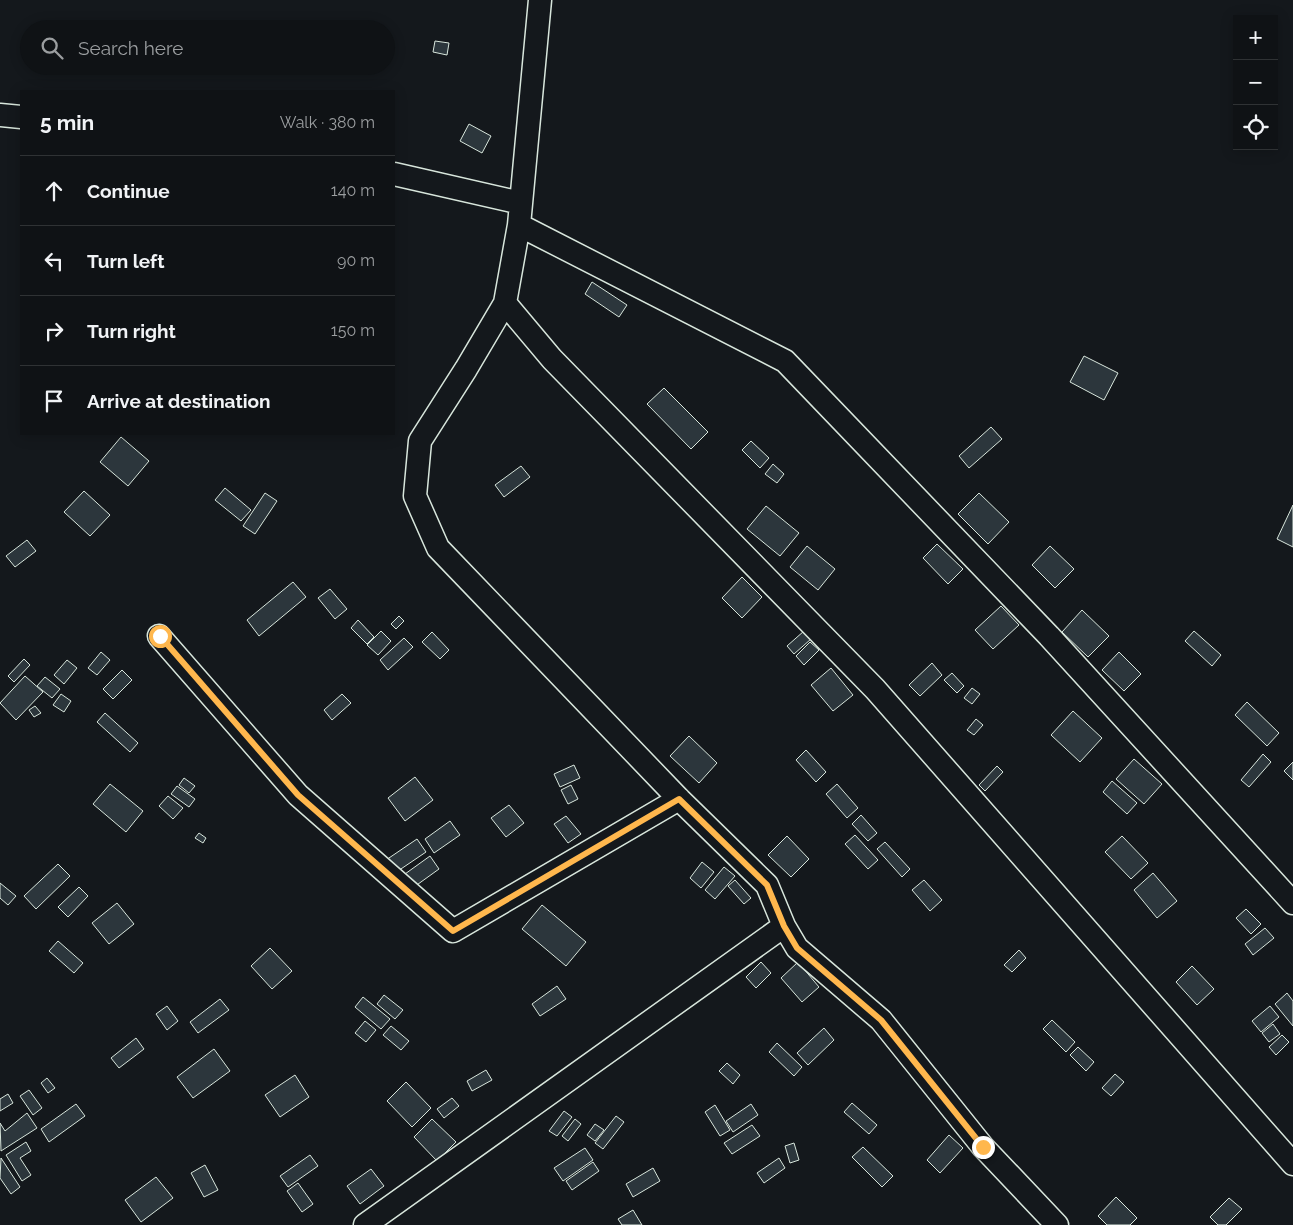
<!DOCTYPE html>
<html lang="en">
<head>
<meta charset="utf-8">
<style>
  body { margin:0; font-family:Raleway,sans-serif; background:#181b1e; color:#f1f3f6 }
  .controls { position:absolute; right:15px; top:15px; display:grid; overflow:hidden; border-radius:0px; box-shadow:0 2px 12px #0003 }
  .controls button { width:45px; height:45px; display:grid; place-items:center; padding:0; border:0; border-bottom:1px solid #2f3234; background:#0f1215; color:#f1f3f6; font:25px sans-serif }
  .stop { position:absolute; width:15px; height:15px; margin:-11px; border:4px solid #ffb74d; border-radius:50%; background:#fff }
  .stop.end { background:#ffb74d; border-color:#fff; box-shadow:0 1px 5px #0008 }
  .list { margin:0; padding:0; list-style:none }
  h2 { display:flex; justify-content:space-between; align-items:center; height:65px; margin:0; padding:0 20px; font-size:21px }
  h2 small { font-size:16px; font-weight:400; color:#9b9ea0 }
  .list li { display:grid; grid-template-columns:32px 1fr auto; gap:15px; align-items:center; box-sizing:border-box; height:70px; padding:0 20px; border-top:1px solid #2f3234 }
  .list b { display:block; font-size:19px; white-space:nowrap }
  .list em { font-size:16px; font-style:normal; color:#9b9ea0 }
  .icon { flex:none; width:28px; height:28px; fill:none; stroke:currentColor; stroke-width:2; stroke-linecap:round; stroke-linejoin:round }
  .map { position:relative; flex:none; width:1293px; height:1225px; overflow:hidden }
  .search { position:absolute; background:#0f1215; box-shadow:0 2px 12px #0003; left:20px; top:20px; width:375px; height:55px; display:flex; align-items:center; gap:12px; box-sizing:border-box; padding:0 18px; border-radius:28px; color:#9b9ea0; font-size:19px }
  .panel { position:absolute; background:#0f1215; box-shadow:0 2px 12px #0003; left:20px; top:90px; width:375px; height:345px; border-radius:0px }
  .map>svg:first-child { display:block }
  .building { fill:#2c363c; stroke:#d8e6dc }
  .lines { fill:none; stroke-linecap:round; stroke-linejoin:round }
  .minor-casing { stroke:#d8e6dc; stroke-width:25 }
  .minor { stroke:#14181c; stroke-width:22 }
  .route { stroke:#ffb74d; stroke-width:6 }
</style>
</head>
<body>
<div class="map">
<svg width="1293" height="1225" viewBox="0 0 1293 1225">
  <rect width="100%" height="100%" fill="#14181c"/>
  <!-- building -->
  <path class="building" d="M435 41 449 43 447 55 433 52Z
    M469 124 491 136 482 153 460 141Z
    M592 282 627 305 619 317 585 294Z
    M1084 356 1118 373 1104 400 1070 382Z
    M664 388 708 432 691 449 647 404Z
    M991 427 1002 439 969 468 959 456Z
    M121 437 149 461 128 486 100 462Z
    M751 441 769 458 760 468 742 450Z
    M773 464 784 474 777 483 765 474Z
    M521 466 530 477 504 497 495 485Z
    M225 488 251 510 241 521 215 500Z
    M84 491 110 515 90 536 64 512Z
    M265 493 277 501 255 534 243 526Z
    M979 493 1009 522 988 544 958 514Z
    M1293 505V547L1277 539Z
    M766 506 799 533 780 556 747 529Z
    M27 540 36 551 15 567 6 556Z
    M937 544 963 569 948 584 923 558Z
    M807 546 835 569 818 590 790 567Z
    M1050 546 1074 569 1055 588 1032 565Z
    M742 577 762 597 742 618 722 598Z
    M293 582 306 597 259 636 247 620Z
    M330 589 347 609 335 619 318 598Z
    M1001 606 1019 625 993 649 975 630Z
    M1082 610 1109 636 1088 657 1062 632Z
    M399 616 404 621 396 629 391 624Z
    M358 620 374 637 367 644 351 628Z
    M381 631 391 641 378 655 367 645Z
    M804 631 811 639 794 654 787 646Z
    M1194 631 1221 655 1212 666 1185 641Z
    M432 632 449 650 440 659 422 642Z
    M404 638 413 647 388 670 380 660Z
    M810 642 819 650 804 665 796 656Z
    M101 652 110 660 97 675 88 668Z
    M1119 652 1141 674 1124 691 1102 670Z
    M24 659 30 665 14 682 8 676Z
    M67 660 77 668 64 684 54 675Z
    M932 663 942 675 920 696 909 685Z
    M831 668 853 695 833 711 811 685Z
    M122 670 132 680 113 699 103 689Z
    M952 673 964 686 957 693 944 680Z
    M25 676 43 692 16 720 0 703Z
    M45 677 60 689 52 698 37 686Z
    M972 688 980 694 972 704 964 698Z
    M61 694 71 701 64 712 53 705Z
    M342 694 351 703 332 720 324 710Z
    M1247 702 1279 733 1267 746 1235 715Z
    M35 706 41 713 34 717 29 710Z
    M1073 711 1102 738 1080 762 1051 735Z
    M105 713 138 743 130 752 97 722Z
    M976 719 983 725 974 735 967 730Z
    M689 736 717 763 699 783 670 756Z
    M806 750 826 772 816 782 796 760Z
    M1263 754 1271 762 1249 787 1241 780Z
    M1134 759 1162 784 1144 804 1116 779Z
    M1293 762V780L1284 771Z
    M574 765 580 778 560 787 554 774Z
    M997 766 1003 772 985 791 979 785Z
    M415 777 433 800 405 821 388 798Z
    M184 778 195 786 189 793 179 785Z
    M1112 781 1137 803 1127 814 1103 792Z
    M110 784 143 811 126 832 93 804Z
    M837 784 858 808 847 818 826 794Z
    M571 785 578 799 568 804 561 790Z
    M177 786 195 799 189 807 171 794Z
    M168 796 183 808 173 819 159 806Z
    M509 805 524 823 506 837 491 818Z
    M861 815 877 833 868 841 852 824Z
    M566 816 581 834 568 843 554 824Z
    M450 821 460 835 434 853 425 839Z
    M199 833 206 838 203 843 195 838Z
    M855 835 878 860 868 869 845 844Z
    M787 836 809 859 791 877 768 855Z
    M1122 836 1148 863 1131 879 1105 852Z
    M417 839 426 852 395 873 386 860Z
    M885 842 910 869 902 877 877 849Z
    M430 856 439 869 414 887 405 874Z
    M702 862 714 872 701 888 690 878Z
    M58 864 70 876 36 909 24 896Z
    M724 867 735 876 715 899 705 890Z
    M1153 873 1177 901 1157 918 1134 890Z
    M735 880 751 898 744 904 728 886Z
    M924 880 942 900 930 911 912 890Z
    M0 883 16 896 8 905 0 898Z
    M79 887 88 896 68 917 58 907Z
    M117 903 134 924 109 944 92 923Z
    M542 905 586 942 566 966 522 929Z
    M1246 909 1261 924 1251 934 1236 918Z
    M1265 928 1274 938 1253 955 1245 944Z
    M58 941 83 963 74 973 49 951Z
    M270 948 292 971 272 989 251 966Z
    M1019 950 1026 958 1012 972 1004 965Z
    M761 962 771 973 756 988 746 977Z
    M798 962 819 987 802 1002 781 978Z
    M1192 966 1214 989 1197 1005 1176 982Z
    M557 986 566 999 540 1016 532 1004Z
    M1287 993 1293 1001V1026L1275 1004Z
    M384 995 403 1010 395 1019 377 1004Z
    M363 997 390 1019 381 1029 355 1007Z
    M220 999 229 1010 198 1033 190 1022Z
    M167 1006 178 1021 167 1030 156 1014Z
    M1270 1006 1279 1017 1261 1032 1252 1021Z
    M1052 1020 1075 1042 1066 1052 1043 1029Z
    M365 1021 376 1030 366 1042 355 1033Z
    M1273 1024 1280 1034 1269 1042 1262 1033Z
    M391 1026 409 1041 401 1050 383 1035Z
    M824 1028 834 1040 808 1065 797 1053Z
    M1282 1035 1289 1042 1276 1055 1269 1047Z
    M136 1038 144 1049 119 1068 111 1058Z
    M777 1043 802 1067 794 1076 769 1052Z
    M1078 1047 1094 1062 1086 1071 1070 1055Z
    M214 1049 230 1071 193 1098 177 1077Z
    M727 1063 740 1075 733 1084 719 1071Z
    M486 1070 492 1080 472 1091 467 1081Z
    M1115 1074 1124 1082 1111 1096 1102 1088Z
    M295 1075 309 1097 280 1117 265 1095Z
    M47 1078 55 1088 48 1093 41 1083Z
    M406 1082 431 1108 412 1127 387 1101Z
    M29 1090 42 1108 33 1115 20 1096Z
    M8 1094 13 1103 0 1111V1099Z
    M452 1098 459 1106 444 1118 437 1109Z
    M852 1103 877 1125 869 1134 844 1112Z
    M76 1104 85 1116 49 1142 41 1129Z
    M751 1104 758 1115 733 1132 726 1121Z
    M715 1105 730 1130 720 1136 705 1112Z
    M564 1111 572 1117 557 1136 549 1131Z
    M27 1113 37 1128 1 1151 0 1123 5 1131Z
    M616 1116 624 1122 603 1149 595 1143Z
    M432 1119 456 1142 437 1161 414 1137Z
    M575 1119 581 1124 568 1141 562 1136Z
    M595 1124 604 1130 595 1141 587 1135Z
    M752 1125 760 1136 732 1154 724 1143Z
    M949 1135 963 1148 940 1173 927 1160Z
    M26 1142 31 1151 20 1158 31 1175 22 1181 6 1155Z
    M794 1143 799 1160 790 1163 785 1146Z
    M863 1147 893 1176 882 1187 852 1157Z
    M585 1148 593 1160 563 1181 554 1168Z
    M310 1155 318 1166 288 1187 280 1176Z
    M1 1158 20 1187 11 1194 0 1178Z
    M779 1158 785 1168 764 1183 757 1173Z
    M593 1162 599 1171 572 1190 566 1181Z
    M205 1165 218 1190 204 1197 191 1173Z
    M653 1168 660 1181 633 1197 626 1184Z
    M371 1169 384 1186 360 1204 347 1186Z
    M156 1177 173 1198 141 1222 125 1200Z
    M298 1183 313 1204 302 1212 287 1191Z
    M1116 1197 1137 1218 1130 1225H1107L1098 1216Z
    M1229 1198 1242 1209 1226 1225H1218L1210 1217Z
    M633 1210 642 1225H622L618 1219Z"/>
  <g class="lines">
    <defs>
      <path id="minor" d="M540 0 519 225 505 303 552 359 875 689 1293 1164
        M0 115 21 117
        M394 174 521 203
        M519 225 785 361 1049 636 1293 903
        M505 303 466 369 420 441 415 496 438 548 679 799 767 885 784 926 797 948 881 1020 983 1147 1057 1225
        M159 636 298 795 453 931 679 799
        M365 1225 784 926"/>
    </defs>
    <!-- minor casing -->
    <use href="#minor" class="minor-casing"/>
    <!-- minor -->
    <use href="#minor" class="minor"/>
  </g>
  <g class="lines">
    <!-- route -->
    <path class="route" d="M160 636 298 795 453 931 679 799 767 885 784 926 797 948 881 1020 983 1147"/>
  </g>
</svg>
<div class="controls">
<button>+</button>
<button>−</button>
<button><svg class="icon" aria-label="locate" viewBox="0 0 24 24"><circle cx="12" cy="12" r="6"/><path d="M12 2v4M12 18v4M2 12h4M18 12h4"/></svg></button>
</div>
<div class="stop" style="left:160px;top:636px"></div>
<div class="stop end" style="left:983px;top:1147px"></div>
<div class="search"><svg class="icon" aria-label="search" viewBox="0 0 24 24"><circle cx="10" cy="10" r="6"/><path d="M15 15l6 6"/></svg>Search here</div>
<section class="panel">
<h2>5 min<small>Walk · 380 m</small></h2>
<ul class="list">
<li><svg class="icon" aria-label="ahead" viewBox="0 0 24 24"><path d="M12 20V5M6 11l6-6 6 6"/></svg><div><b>Continue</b></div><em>140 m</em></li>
<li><svg class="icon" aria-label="left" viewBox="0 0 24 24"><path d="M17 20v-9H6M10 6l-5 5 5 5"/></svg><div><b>Turn left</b></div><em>90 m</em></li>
<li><svg class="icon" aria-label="right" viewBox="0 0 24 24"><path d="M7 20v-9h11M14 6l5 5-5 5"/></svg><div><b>Turn right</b></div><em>150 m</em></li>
<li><svg class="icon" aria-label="arrive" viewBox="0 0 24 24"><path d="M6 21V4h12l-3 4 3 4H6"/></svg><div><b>Arrive at destination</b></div></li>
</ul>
</section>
</div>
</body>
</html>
